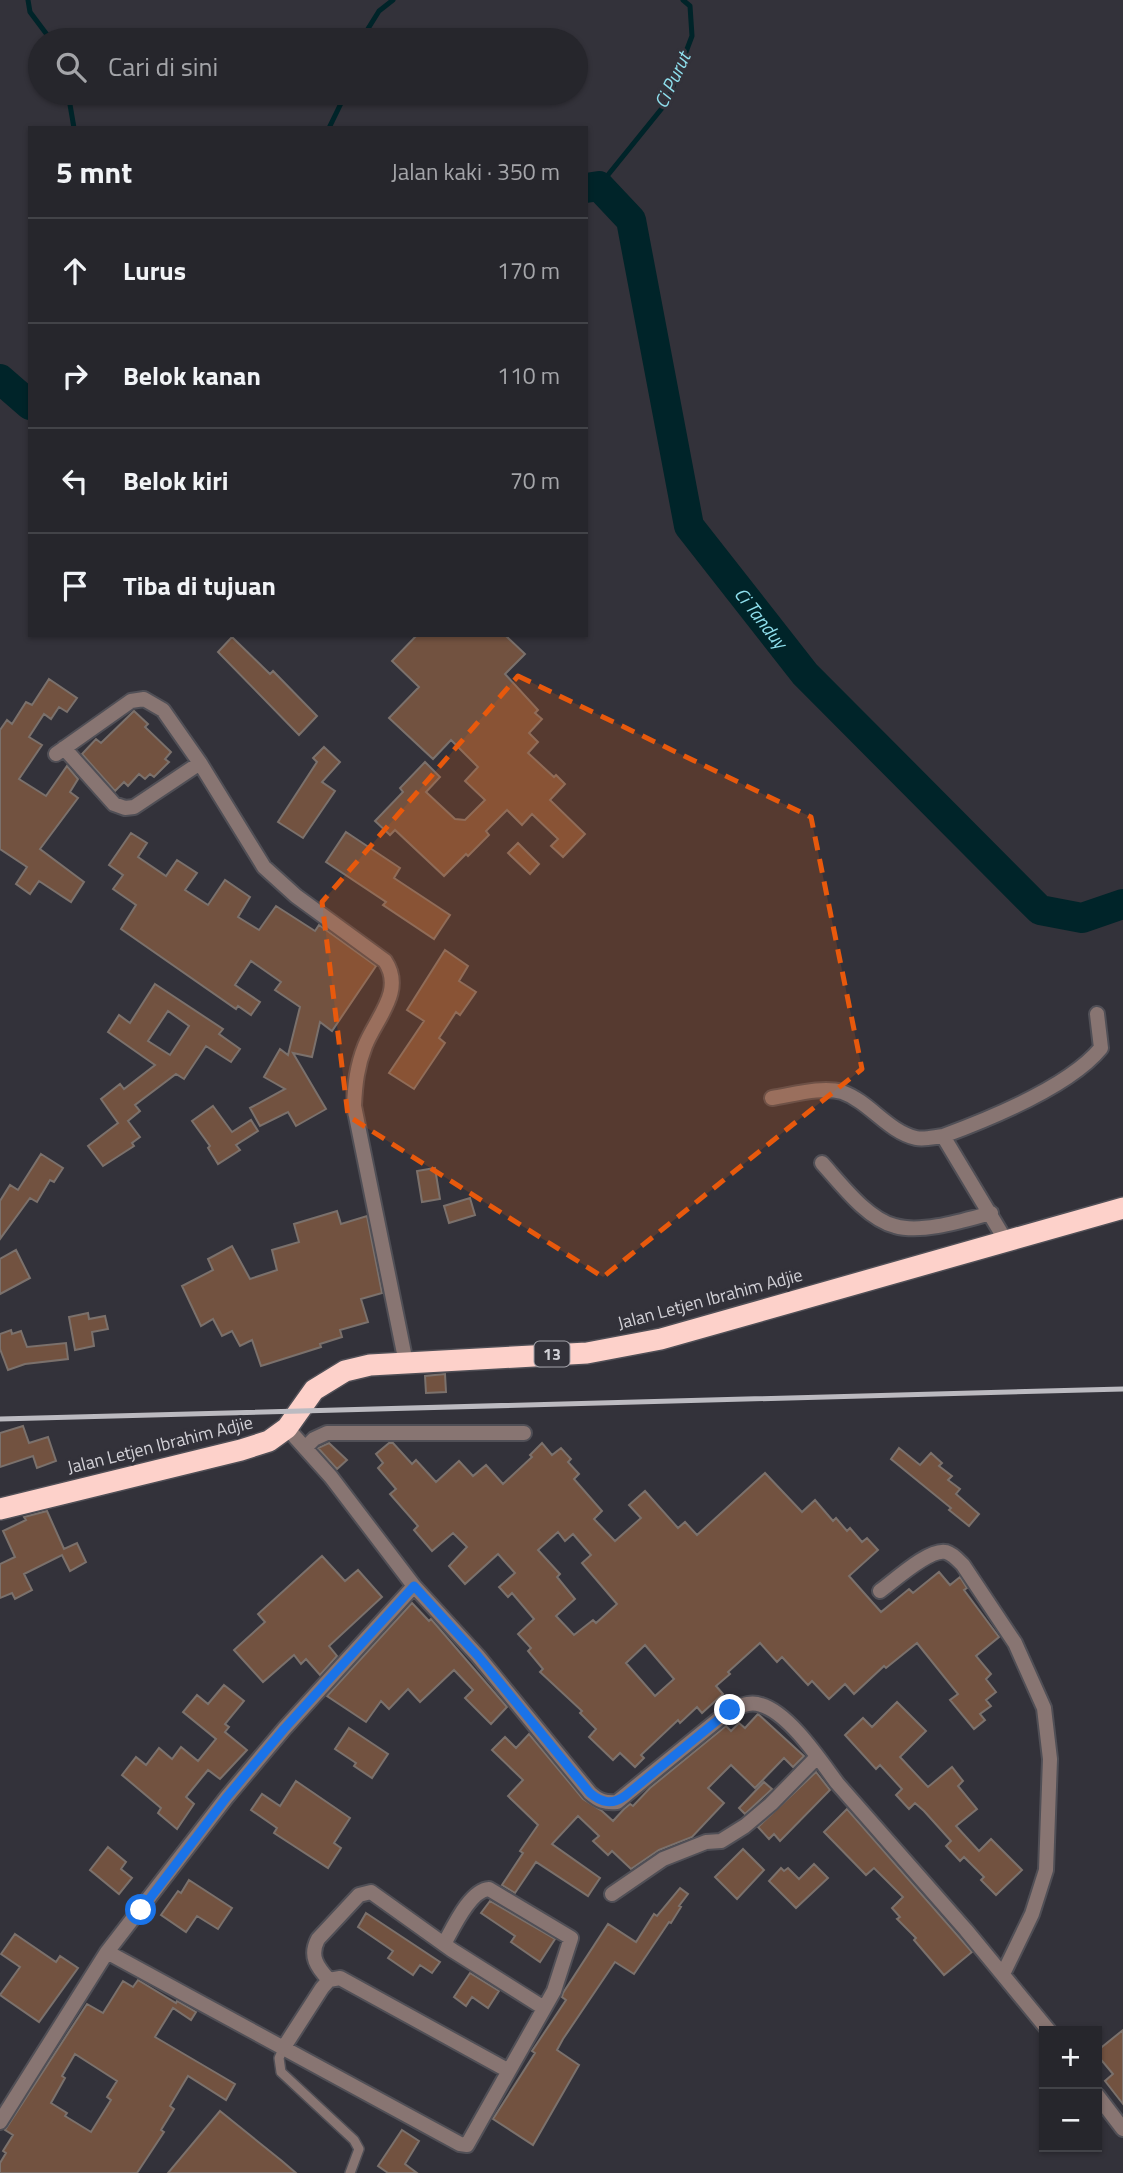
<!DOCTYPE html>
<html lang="id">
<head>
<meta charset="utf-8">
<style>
  body { margin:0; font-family:"Titillium Web",sans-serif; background:#2e2e34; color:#f1f3f6 }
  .controls { position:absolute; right:21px; bottom:21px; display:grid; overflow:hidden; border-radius:0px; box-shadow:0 2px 5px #0004 }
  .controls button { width:63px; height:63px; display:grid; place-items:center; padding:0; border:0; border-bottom:2px solid #424348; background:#26262c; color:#f1f3f6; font:35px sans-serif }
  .stop { position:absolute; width:21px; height:21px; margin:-16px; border:5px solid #1a73e8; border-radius:50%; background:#fff }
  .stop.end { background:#1a73e8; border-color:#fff; box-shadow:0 2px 7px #0008 }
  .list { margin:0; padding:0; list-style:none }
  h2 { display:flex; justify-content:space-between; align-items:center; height:91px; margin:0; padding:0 28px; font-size:30px }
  h2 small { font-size:23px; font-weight:400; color:#a4a5a9 }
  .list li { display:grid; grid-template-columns:46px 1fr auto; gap:21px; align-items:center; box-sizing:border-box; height:105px; padding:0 28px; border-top:2px solid #424348 }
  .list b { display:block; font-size:26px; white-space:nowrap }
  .list em { font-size:23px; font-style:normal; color:#a4a5a9 }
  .icon { flex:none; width:38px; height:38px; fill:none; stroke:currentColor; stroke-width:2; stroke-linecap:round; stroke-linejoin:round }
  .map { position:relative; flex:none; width:1123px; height:2173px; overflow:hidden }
  .search { position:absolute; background:#26262c; box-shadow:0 2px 5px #0004; left:28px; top:28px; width:560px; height:77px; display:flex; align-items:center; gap:18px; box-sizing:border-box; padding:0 24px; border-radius:38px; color:#a4a5a9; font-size:26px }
  .panel { position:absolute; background:#26262c; box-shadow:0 2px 5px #0004; left:28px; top:126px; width:560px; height:511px; border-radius:0px }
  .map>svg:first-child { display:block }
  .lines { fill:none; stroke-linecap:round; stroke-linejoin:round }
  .stream { stroke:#002429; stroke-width:5 }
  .river { stroke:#002429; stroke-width:30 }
  .building { fill:#725240; stroke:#7b716c; stroke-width:2; fill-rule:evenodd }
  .lane-casing { stroke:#504f56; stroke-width:12 }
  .street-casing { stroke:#504f56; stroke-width:18 }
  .highway-casing { stroke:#504f56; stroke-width:24 }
  .lane { stroke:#887572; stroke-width:9 }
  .street { stroke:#887572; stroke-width:14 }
  .highway { stroke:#fdd1ca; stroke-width:21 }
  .rail { stroke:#bcbbc1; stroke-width:5 }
  .route { stroke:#1a73e8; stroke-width:9 }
  .marked { fill:#e8590c; fill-opacity:0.2; stroke:#e8590c; stroke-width:5; stroke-dasharray:14 9; stroke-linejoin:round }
  .labels { text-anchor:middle; stroke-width:6; stroke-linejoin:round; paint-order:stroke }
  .shield { fill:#33323a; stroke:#a2a1a8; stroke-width:2 }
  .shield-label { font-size:16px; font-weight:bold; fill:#d2d1d7 }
  .street-label { font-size:18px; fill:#d2d1d7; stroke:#33323a }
  .water-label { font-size:19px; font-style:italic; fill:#8fe0ee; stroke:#33323a }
</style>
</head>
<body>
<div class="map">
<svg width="1123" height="2173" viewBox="0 0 1123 2173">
  <rect width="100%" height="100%" fill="#33323a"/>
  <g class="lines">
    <!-- stream -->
    <path class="stream" d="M28 0 30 12 51 40
      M361 40 379 11 393 0
      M68 93 74 128
      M329 128 346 93
      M599 186 667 102 692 36 690 6 683 0"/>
    <!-- river -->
    <g class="river">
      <path id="s1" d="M586 188 599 186 631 220 689 526 805 674 1040 910 1082 918 1123 904"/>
      <path d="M0 379 30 405"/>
    </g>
  </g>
  <!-- building -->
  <path class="building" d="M417 635H505L525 654 505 674 538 710 535 713 542 719 529 733 538 742 528 753 554 777 556 775 565 784 550 800 585 834 563 857 551 846 558 839 532 814 522 825 507 810 486 831 489 835 468 856 466 854 444 876 395 830 390 835 375 821 403 792 400 788 425 762 440 777 426 792 455 819 465 820 485 800 465 781 478 767 451 740 433 759 389 718 419 687 392 661Z
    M232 637 270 674 273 671 317 716 299 735 218 652Z
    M49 679 77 698 67 712 59 707 51 719 44 714 29 737 42 745 19 779 46 796 67 766 78 779 70 792 78 798 40 849 84 882 71 902 39 881 30 894 16 884 27 867 0 849V730L7 720 12 724 26 702 32 705Z
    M134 711 148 724 145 727 171 752 165 759 169 762 154 777 150 774 145 779 139 774 128 786 124 782 115 791 82 754 96 739 101 743Z
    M324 747 340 762 322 782 335 791 303 838 278 822 317 762 313 758Z
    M346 832 400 868 394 878 450 915 434 939 383 905 386 902 326 862Z
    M131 833 147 843 138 857 166 876 177 860 197 873 185 890 208 905 225 880 250 897 238 917 259 930 276 906 315 931 319 925 376 966 332 1031 320 1022 312 1057 293 1053 326 1109 296 1126 288 1112 260 1126 250 1108 285 1089 264 1077 280 1049 288 1055 300 1007 275 990 281 982 251 961 235 985 260 1002 251 1015 238 1006 236 1009 121 929 136 905 113 889 123 875 109 865Z
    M518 843 539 864 530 874 508 853Z
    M445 950 468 966 459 981 476 992 460 1015 456 1012 439 1038 445 1043 414 1089 389 1073 424 1021 407 1010Z
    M155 984 223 1029 219 1034 240 1049 231 1062 206 1046 184 1079 176 1074 135 1105 140 1111 128 1121 140 1137 132 1143 134 1146 103 1166 88 1146 118 1123 101 1099 120 1084 124 1089 155 1065 108 1032 119 1015 130 1023ZM168 1011 189 1026 170 1055 148 1041Z
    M213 1106 232 1132 251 1120 258 1131 236 1145 240 1150 218 1164 208 1148 210 1146 192 1121Z
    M41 1154 63 1168 54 1182 50 1180 37 1202 30 1198 0 1239V1201L10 1185 18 1190Z
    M435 1168 440 1199 422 1202 417 1171Z
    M470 1198 475 1215 449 1223 444 1206Z
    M337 1211 341 1224 367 1216 382 1293 361 1299 368 1322 340 1330 342 1337 320 1344 321 1347 261 1366 252 1340 240 1346 232 1331 222 1336 213 1319 201 1326 182 1286 213 1270 208 1259 232 1246 250 1279 277 1270 272 1250 299 1242 294 1224Z
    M16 1250 30 1278 0 1294V1259Z
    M88 1313 89 1319 105 1316 108 1329 92 1332 94 1346 75 1350 69 1317Z
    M11 1330 12 1334 21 1331 27 1347 66 1343 68 1359 25 1364 8 1370 0 1349V1334Z
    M445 1374 446 1392 426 1393 425 1376Z
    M23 1426 29 1443 48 1437 56 1461 37 1468 33 1456 0 1467V1433Z
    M329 1443 347 1460 337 1469 318 1448Z
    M389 1443H393L412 1464 416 1460 436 1482 459 1461 473 1476 486 1465 503 1484 532 1457 530 1455 542 1443 552 1455 561 1448 571 1459 568 1462 579 1474 574 1479 602 1511 594 1519 615 1541 641 1518 629 1505 645 1491 678 1528 685 1522 697 1535 765 1473 802 1512 815 1500 833 1521 836 1518 847 1531 850 1528 862 1542 867 1538 878 1550 849 1576 881 1612 909 1589 913 1593 939 1572 950 1585 960 1577 967 1588 964 1590 999 1637 976 1656 991 1674 986 1679 996 1692 986 1700 991 1706 980 1714 985 1720 974 1729 950 1700 958 1694 917 1643 886 1668 884 1666 854 1694 845 1684 829 1699 812 1681 808 1685 782 1657 777 1662 760 1643 728 1672 730 1674 716 1686 723 1694 702 1713 697 1707 680 1723 678 1720 641 1755 644 1758 635 1767 620 1753 613 1760 589 1737 596 1729 580 1713 582 1711 540 1672 543 1669 528 1651 531 1648 518 1634 534 1619 512 1593 508 1597 499 1587 515 1573 498 1554 465 1584 449 1566 467 1547 453 1533 432 1551 414 1530 418 1526 390 1494 396 1489 378 1468 383 1463 376 1454ZM558 1532 565 1541 573 1534 591 1555 582 1563 617 1604 596 1623 593 1620 574 1635 556 1616 575 1599 557 1577 560 1574 538 1550ZM645 1645 674 1679 655 1696 626 1663Z
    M899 1448 920 1465 931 1453 942 1463 939 1466 952 1476 948 1480 960 1489 956 1494 979 1514 969 1526 949 1510 951 1508 891 1459Z
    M47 1511 64 1549 77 1543 86 1562 70 1571 62 1555 24 1574 32 1590 15 1599 12 1593 0 1598V1564L15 1557 3 1531 26 1520 24 1517Z
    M322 1556 345 1581 358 1570 382 1597 329 1646 337 1656 320 1675 306 1659 301 1664 294 1655 263 1682 234 1650 265 1622 258 1614Z
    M412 1603 429 1621 431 1619 507 1707 491 1724 465 1698 473 1690 454 1670 420 1702 408 1689 389 1709 381 1701 366 1722 327 1696Z
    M224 1685 244 1701 225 1724 229 1727 225 1732 247 1750 220 1779 208 1770 186 1797 194 1804 177 1829 158 1813 161 1808 122 1775 136 1757 146 1765 159 1748 172 1759 181 1747 198 1761 216 1739 183 1712 197 1695 208 1704Z
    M897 1702 926 1731 900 1757 928 1787 952 1767 963 1781 958 1786 977 1809 956 1826 979 1851 991 1839 1022 1870 996 1895 981 1880 984 1877 964 1857 960 1861 946 1846 951 1841 924 1811 915 1803 909 1809 896 1795 902 1789 880 1765 876 1769 845 1735 863 1718 872 1727Z
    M758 1714 804 1756 793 1767 784 1758 755 1788 731 1765 708 1788 724 1803 692 1837 659 1850 631 1869 612 1851 608 1855 593 1841 599 1836 578 1816 552 1844 600 1878 588 1896 536 1862 515 1893 502 1885 523 1853 520 1851 538 1825 508 1796 523 1780 492 1750 505 1737 516 1748 529 1734 583 1799 602 1811 613 1821 624 1809 630 1804 633 1806 650 1788 726 1726 731 1731 739 1723 745 1728Z
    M349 1728 388 1754 372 1778 354 1766 356 1763 335 1749Z
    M816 1772 830 1790 780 1841 774 1834 769 1839 758 1827Z
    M296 1781 350 1818 334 1843 341 1848 328 1868 274 1833 277 1828 251 1810 262 1794 280 1806Z
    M764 1782 772 1789 745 1814 739 1808Z
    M847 1809 972 1952 944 1975 914 1940 916 1938 897 1919 900 1917 892 1908 903 1897 874 1868 866 1875 824 1832Z
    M108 1847 126 1862 121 1869 132 1878 119 1894 90 1870Z
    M743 1849 764 1870 737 1899 715 1877Z
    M814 1864 828 1878 796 1908 769 1881 781 1868 784 1871 788 1868 799 1879Z
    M189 1880 232 1908 218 1929 197 1916 186 1932 161 1915 178 1891 181 1893Z
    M680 1888 688 1894 679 1906 681 1907 671 1923 669 1922 634 1974 615 1962 563 2039 557 2050 579 2065 533 2145 493 2119 535 2053 532 2051 566 2000 562 1997 563 1993 608 1924 636 1942 654 1914 657 1916Z
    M490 1901 555 1939 540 1962 511 1942 515 1936 481 1913Z
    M366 1913 440 1962 432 1973 420 1965 413 1975 388 1958 393 1951 358 1927Z
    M15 1934 56 1962 60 1956 78 1968 39 2022 0 1995 20 1967 1 1954Z
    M470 1973 499 1991 488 2008 472 1997 466 2006 454 1997Z
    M138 1980 176 2003 177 2001 196 2012 191 2020 173 2008 155 2037 235 2084 226 2100 188 2076 170 2106 174 2109 161 2130 164 2132 137 2173H0V2163L6 2153 3 2151 13 2135 5 2130 87 2004 103 2013 123 1981 133 1987ZM75 2054 117 2081 107 2097 111 2100 91 2132 65 2116 67 2113 51 2103 65 2078 62 2076Z
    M1123 2030V2104L1105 2081 1113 2074 1097 2055V2051Z
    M220 2111 282 2161 296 2173H168Z
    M402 2130 419 2141 405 2164 417 2173H388L378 2166Z"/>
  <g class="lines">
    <defs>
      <path id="lane" d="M284 2047 279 2058 281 2072 354 2140 359 2149 350 2173"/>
      <path id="street" d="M64 748 114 804 125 808 134 807 200 763
        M56 754 131 701 144 699 163 710 200 763 264 867 296 896 385 961C405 991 376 1018 365 1046 357 1066 355 1084 354 1106L406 1363
        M772 1098C792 1095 822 1086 842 1092 870 1102 887 1131 916 1138 924 1140 934 1137 943 1136L1006 1241
        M943 1136C989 1119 1070 1086 1101 1048L1097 1014
        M822 1163C841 1184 867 1219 895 1226 922 1234 965 1220 991 1213
        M287 1428 331 1477 414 1586 478 1656 590 1793C599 1801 605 1803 617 1802L730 1710C741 1706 750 1701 761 1705 789 1713 820 1760 837 1783L966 1930 1049 2031
        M305 1448 314 1439 327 1433H524
        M880 1591C894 1581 929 1548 946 1552 953 1554 958 1560 963 1565L1015 1643 1044 1708 1050 1759 1046 1870 1032 1914 1003 1974
        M612 1894 663 1859 706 1842 721 1841 745 1826 771 1804 817 1757
        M107 1952 460 2144 467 2145 554 1991 571 1938 489 1889C470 1890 453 1928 444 1944
        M329 1980C317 1967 309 1956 318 1939L359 1895 371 1892 452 1950 544 2008
        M284 2047 322 1988 329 1980 340 1978 509 2071
        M1097 2095 1123 2129
        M0 2122 107 1952 226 1798 284 1729 414 1586"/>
      <path id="highway" d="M0 1509 241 1450 269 1441 287 1428 314 1390 345 1371 370 1365 587 1353 661 1339 1123 1208"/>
    </defs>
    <!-- lane casing -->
    <use href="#lane" class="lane-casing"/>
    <!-- street casing -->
    <use href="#street" class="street-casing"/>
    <!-- highway casing -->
    <use href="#highway" class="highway-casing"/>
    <!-- lane -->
    <use href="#lane" class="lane"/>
    <!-- street -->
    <use href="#street" class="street"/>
    <!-- highway -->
    <use href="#highway" class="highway"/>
    <!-- rail -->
    <path class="rail" d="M0 1419 1123 1389"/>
  </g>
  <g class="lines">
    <!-- route -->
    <path class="route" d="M141 1910 226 1798 284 1729 414 1586 478 1656 590 1793C602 1803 612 1805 625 1796L730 1710"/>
  </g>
  <!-- marked area -->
  <path class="marked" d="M518 676 811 817 862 1069 603 1277 348 1116 322 902Z"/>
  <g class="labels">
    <!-- shield labels -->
    <rect class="shield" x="534.5" y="1341.5" width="35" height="25" rx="5"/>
    <g class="shield-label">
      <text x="552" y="1360">13</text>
    </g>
    <!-- street labels -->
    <g class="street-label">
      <text transform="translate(710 1299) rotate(-15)" y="6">Jalan Letjen Ibrahim Adjie</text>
      <text transform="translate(160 1445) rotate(-14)" y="6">Jalan Letjen Ibrahim Adjie</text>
    </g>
    <!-- water labels -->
    <g class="water-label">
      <text transform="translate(672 80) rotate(-65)" y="7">Ci Purut</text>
      <text dy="7" stroke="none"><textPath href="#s1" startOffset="488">Ci Tanduy</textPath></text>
    </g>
  </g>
</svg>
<div class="controls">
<button>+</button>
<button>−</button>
</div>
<div class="stop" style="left:141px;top:1910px"></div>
<div class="stop end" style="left:730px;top:1710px"></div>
<div class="search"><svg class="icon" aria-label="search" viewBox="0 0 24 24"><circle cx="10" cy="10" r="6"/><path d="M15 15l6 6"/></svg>Cari di sini</div>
<section class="panel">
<h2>5 mnt<small>Jalan kaki · 350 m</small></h2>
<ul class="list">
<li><svg class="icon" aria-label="ahead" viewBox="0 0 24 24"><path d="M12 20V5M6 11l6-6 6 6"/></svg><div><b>Lurus</b></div><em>170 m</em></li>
<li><svg class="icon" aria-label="right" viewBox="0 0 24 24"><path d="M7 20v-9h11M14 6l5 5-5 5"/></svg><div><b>Belok kanan</b></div><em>110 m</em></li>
<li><svg class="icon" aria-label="left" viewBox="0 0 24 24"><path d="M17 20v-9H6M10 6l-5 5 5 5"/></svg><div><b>Belok kiri</b></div><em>70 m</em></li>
<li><svg class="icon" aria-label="arrive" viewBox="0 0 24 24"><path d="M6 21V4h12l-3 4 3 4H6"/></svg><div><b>Tiba di tujuan</b></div></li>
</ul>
</section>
</div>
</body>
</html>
